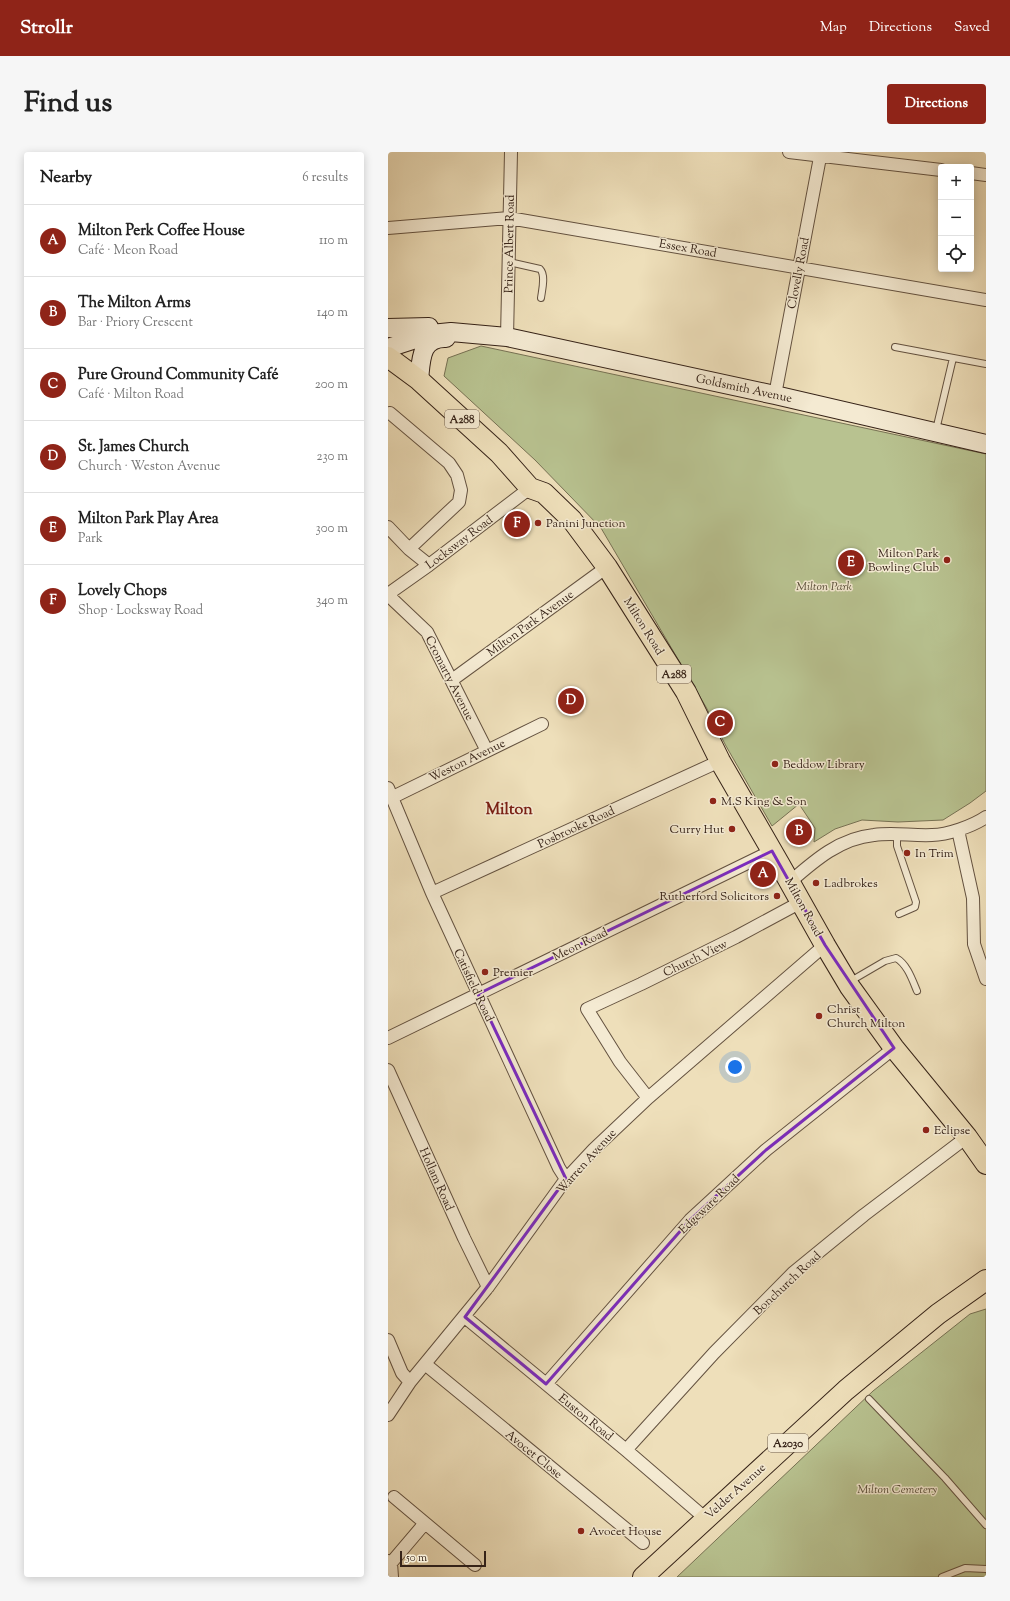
<!DOCTYPE html>
<html lang="en">
<head>
<meta charset="utf-8">
<style>
  body { margin:0; font-family:"Sorts Mill Goudy",serif; background:#f6f6f6; color:#222 }
  .controls { position:absolute; right:12px; top:12px; display:grid; overflow:hidden; border-radius:4px; box-shadow:0 2px 10px #0003 }
  .controls button { width:36px; height:36px; display:grid; place-items:center; padding:0; border:0; border-bottom:1px solid #e0e0e0; background:#fff; color:#222; font:20px sans-serif }
  .scale { position:absolute; left:12px; bottom:10px; width:86px; box-sizing:border-box; padding-left:4px; border:2px solid #362318; border-top:0; font-size:11px; line-height:14px; white-space:nowrap; color:#362318; -webkit-text-stroke:3px #f4ead2; paint-order:stroke }
  .you { position:absolute; left:347px; top:915px; width:14px; height:14px; margin:-10px; border:3px solid #fff; border-radius:50%; background:#1a73e8; box-shadow:0 0 0 6px #1a73e833 }
  .badge { display:grid; place-items:center; width:26px; height:26px; border-radius:50%; background:#8f2418; color:#fff; font-size:13px; font-weight:700 }
  .pin { position:absolute; translate:-50% -50%; border:2px solid #fff; box-shadow:0 1px 4px #0006 }
  .list { margin:0; padding:0; list-style:none }
  h2 { display:flex; justify-content:space-between; align-items:center; height:52px; margin:0; padding:0 16px; font-size:17px }
  h2 small { font-size:13px; font-weight:400; color:#767676 }
  .list li { display:grid; grid-template-columns:26px 1fr auto; gap:12px; align-items:center; box-sizing:border-box; height:72px; padding:0 16px; border-top:1px solid #e0e0e0 }
  .list b { display:block; font-size:15px; white-space:nowrap }
  .list p { margin:0; font-size:13px; white-space:nowrap; color:#767676 }
  .list em { font-size:13px; font-style:normal; color:#767676 }
  .icon { flex:none; width:22px; height:22px; fill:none; stroke:currentColor; stroke-width:2; stroke-linecap:round; stroke-linejoin:round }
  .map { position:relative; flex:none; width:598px; height:1425px; overflow:hidden; border-radius:4px }
  header { display:flex; align-items:center; gap:24px; box-sizing:border-box; height:56px; padding:0 20px; background:#8f2418; color:#fff }
  header strong { font-size:19px }
  nav { display:flex; gap:22px; margin-inline-start:auto; font-size:14px }
  .intro { display:flex; align-items:center; justify-content:space-between; box-sizing:border-box; height:96px; padding:0 24px }
  h1 { margin:0; font-size:28px }
  .button { padding:10px 18px; border-radius:4px; background:#8f2418; color:#fff; font-size:14px; font-weight:700 }
  main { display:flex; gap:24px; padding:0 24px }
  aside { flex:1; background:#fff; border-radius:4px; box-shadow:0 2px 10px #0003 }
  .map>svg:first-child { display:block }
  .green { fill:#b8c290; stroke:#777254 }
  .lines { fill:none; stroke-linecap:round; stroke-linejoin:round }
  .lane-casing { stroke:#645240; stroke-width:8 }
  .street-casing { stroke:#645240; stroke-width:14 }
  .secondary-casing { stroke:#362318; stroke-width:20 }
  .primary-casing { stroke:#362318; stroke-width:22 }
  .lane { stroke:#f4ead2; stroke-width:6 }
  .street { stroke:#f4ead2; stroke-width:12 }
  .secondary { stroke:#f4ead2; stroke-width:18 }
  .primary { stroke:#eedfba; stroke-width:20 }
  .marked { fill:none; stroke:#7b2cbf; stroke-width:3; stroke-linejoin:round }
  .poi-dot { fill:#8f2418; stroke:#f4ead2; stroke-width:1.5 }
  .labels { text-anchor:middle; stroke-width:3; stroke-linejoin:round; paint-order:stroke }
  .shield { fill:#f4ead2; stroke:#6f5f50; stroke-width:1 }
  .shield-label { font-size:11px; font-weight:bold; fill:#362318 }
  .street-label { font-size:12px; fill:#362318; stroke:#f4ead2 }
  .poi-label { font-size:12px; fill:#362318; stroke:#f4ead2; text-anchor:start }
  .park-label { font-size:12px; font-style:italic; fill:#564b36; stroke:#f4ead2 }
  .district-label { font-size:16px; font-weight:bold; fill:#7a1f14; stroke:#f4ead2 }
</style>
</head>
<body>
<header>
<strong>Strollr</strong>
<nav><a>Map</a><a>Directions</a><a>Saved</a></nav>
</header>
<div class="intro"><h1>Find us</h1><a class="button">Directions</a></div>
<main>
<aside>
<h2>Nearby<small>6 results</small></h2>
<ul class="list">
<li><span class="badge">A</span><div><b>Milton Perk Coffee House</b><p>Café · Meon Road</p></div><em>110 m</em></li>
<li><span class="badge">B</span><div><b>The Milton Arms</b><p>Bar · Priory Crescent</p></div><em>140 m</em></li>
<li><span class="badge">C</span><div><b>Pure Ground Community Café</b><p>Café · Milton Road</p></div><em>200 m</em></li>
<li><span class="badge">D</span><div><b>St. James Church</b><p>Church · Weston Avenue</p></div><em>230 m</em></li>
<li><span class="badge">E</span><div><b>Milton Park Play Area</b><p>Park</p></div><em>300 m</em></li>
<li><span class="badge">F</span><div><b>Lovely Chops</b><p>Shop · Locksway Road</p></div><em>340 m</em></li>
</ul>
</aside>
<div class="map">
<svg width="598" height="1425" viewBox="0 0 598 1425">
  <rect width="100%" height="100%" fill="#eedfba"/>
  <filter id="stains"><feTurbulence type="fractalNoise" baseFrequency=".005" numOctaves="4"/><feColorMatrix values="0 0 0 0 .2 0 0 0 0 .09 0 0 0 0 .02 0 0 0 .5 -.17"/></filter>
  <radialGradient id="worn" r=".72"><stop offset=".6" stop-color="#630" stop-opacity="0"/><stop offset="1" stop-color="#630" stop-opacity=".3"/></radialGradient>
  <!-- green -->
  <path class="green" d="M93 194 598 302V639L582 651 555 668 510 670 474 668 447 677 426 690 427 676 411 652 384 674 338 594 318 555 213 376 147 308 56 224 60 206Z
    M598 1157V1425H289L485 1239 582 1162Z"/>
  <g class="lines">
    <defs>
      <path id="lane" d="M121 110 152 117C158 123 154 138 153 146
        M507 195 598 212
        M548 278 565 206
        M509 682V694L528 750 527 755 511 762
        M461 830 497 809 508 806C519 812 524 827 529 839
        M481 1247 557 1326 598 1373
        M554 1425 577 1416 598 1417"/>
      <path id="street" d="M401 0 553 18
        M583 21 598 23
        M0 76 121 66 598 148
        M119 185 123 0
        M387 243 433 0
        M2 261 61 311 69 323 73 338 71 350 21 397
        M0 375 21 397 41 413
        M0 442 41 413 142 336
        M0 443 39 480 99 599
        M64 528 219 415
        M0 636 44 741 171 1016 178 1027
        M5 645 154 572
        M570 678 585 746 586 792 598 827
        M402 730C426 709 452 686 486 683 505 680 524 684 544 683 559 683 585 674 598 665
        M44 741 332 609
        M0 886 384 699
        M0 918 76 1086 100 1135
        M260 946 232 910 199 857 253 832 348 785 413 750
        M77 1165 238 1298 317 1366
        M0 1188 14 1221 22 1230
        M37 1212 255 1391
        M158 1232 302 1068 378 998 506 896
        M0 1263 22 1230 100 1135 178 1027 206 997 260 946 437 793
        M238 1298 326 1201 405 1121 476 1063 579 985
        M6 1345 87 1413
        M0 1409 3 1411 4 1425
        M3 1411 37 1371"/>
      <path id="secondary" d="M0 176 41 175
        M0 196 43 182 63 180 119 185 387 243 598 292
        M31 228C33 209 32 185 58 186"/>
      <path id="primary" d="M0 205 31 228 111 301 142 336 156 341 184 368 219 415 298 540 332 609 392 713 437 793 462 835 506 896 579 985 598 1012
        M255 1425 458 1238 550 1162 598 1128"/>
    </defs>
    <!-- lane casing -->
    <use href="#lane" class="lane-casing"/>
    <!-- street casing -->
    <use href="#street" class="street-casing"/>
    <!-- secondary casing -->
    <use href="#secondary" class="secondary-casing"/>
    <!-- primary casing -->
    <use href="#primary" class="primary-casing"/>
    <!-- lane -->
    <use href="#lane" class="lane"/>
    <!-- street -->
    <use href="#street" class="street"/>
    <!-- secondary -->
    <use href="#secondary" class="secondary"/>
    <!-- primary -->
    <use href="#primary" class="primary"/>
  </g>
  <!-- marked area -->
  <path class="marked" d="M384 699 437 793 506 896 378 998 302 1068 158 1232 77 1165 178 1027 90 842Z"/>
  <!-- markers -->
  <g class="poi-dot">
    <circle cx="150" cy="371" r="4"/>
    <circle cx="559" cy="408" r="4"/>
    <circle cx="387" cy="612" r="4"/>
    <circle cx="325" cy="649" r="4"/>
    <circle cx="344" cy="677" r="4"/>
    <circle cx="519" cy="701" r="4"/>
    <circle cx="428" cy="731" r="4"/>
    <circle cx="389" cy="744" r="4"/>
    <circle cx="97" cy="820" r="4"/>
    <circle cx="431" cy="864" r="4"/>
    <circle cx="538" cy="978" r="4"/>
    <circle cx="193" cy="1379" r="4"/>
  </g>
  <g class="labels">
    <!-- shield labels -->
    <g class="shield">
      <rect x="57" y="258" width="34" height="18" rx="3"/>
      <rect x="269" y="513" width="34" height="18" rx="3"/>
      <rect x="380" y="1282" width="40" height="18" rx="3"/>
    </g>
    <g class="shield-label">
      <text x="74" y="271">A288</text>
      <text x="286" y="526">A288</text>
      <text x="400" y="1295">A2030</text>
    </g>
    <!-- street labels -->
    <g class="street-label">
      <text transform="translate(121 92) rotate(-89)" y="4">Prince Albert Road</text>
      <text transform="translate(300 96) rotate(10)" y="4">Essex Road</text>
      <text transform="translate(410 121) rotate(-79)" y="4">Clovelly Road</text>
      <text transform="translate(356 236) rotate(12)" y="4">Goldsmith Avenue</text>
      <text transform="translate(71 390) rotate(-37)" y="4">Locksway Road</text>
      <text transform="translate(142 471) rotate(-36)" y="4">Milton Park Avenue</text>
      <text transform="translate(256 474) rotate(58)" y="4">Milton Road</text>
      <text transform="translate(62 526) rotate(63)" y="4">Cromarty Avenue</text>
      <text transform="translate(79 608) rotate(-26)" y="4">Weston Avenue</text>
      <text transform="translate(188 675) rotate(-25)" y="4">Posbrooke Road</text>
      <text transform="translate(416 755) rotate(61)" y="4">Milton Road</text>
      <text transform="translate(192 792) rotate(-26)" y="4">Meon Road</text>
      <text transform="translate(307 806) rotate(-26)" y="4">Church View</text>
      <text transform="translate(86 833) rotate(65)" y="4">Catisfield Road</text>
      <text transform="translate(198 1009) rotate(-48)" y="4">Warren Avenue</text>
      <text transform="translate(49 1027) rotate(66)" y="4">Hollam Road</text>
      <text transform="translate(321 1052) rotate(-44)" y="4">Edgeware Road</text>
      <text transform="translate(399 1131) rotate(-43)" y="4">Bonchurch Road</text>
      <text transform="translate(198 1265) rotate(39)" y="4">Euston Road</text>
      <text transform="translate(146 1302) rotate(39)" y="4">Avocet Close</text>
      <text transform="translate(347 1339) rotate(-42)" y="4">Velder Avenue</text>
    </g>
    <!-- poi labels -->
    <g class="poi-label">
      <text x="158" y="375">Panini Junction</text>
      <text x="551" y="405" text-anchor="end">Milton Park<tspan x="551" dy="14">Bowling Club</tspan></text>
      <text x="395" y="616">Beddow Library</text>
      <text x="333" y="653">M.S King &amp; Son</text>
      <text x="336" y="681" text-anchor="end">Curry Hut</text>
      <text x="527" y="705">In Trim</text>
      <text x="436" y="735">Ladbrokes</text>
      <text x="381" y="748" text-anchor="end">Rutherford Solicitors</text>
      <text x="105" y="824">Premier</text>
      <text x="439" y="861">Christ<tspan x="439" dy="14">Church Milton</tspan></text>
      <text x="546" y="982">Eclipse</text>
      <text x="201" y="1383">Avocet House</text>
    </g>
    <!-- park labels -->
    <g class="park-label">
      <text x="436" y="438">Milton Park</text>
      <text x="509" y="1341">Milton Cemetery</text>
    </g>
    <!-- district labels -->
    <g class="district-label">
      <text x="121" y="662">Milton</text>
    </g>
  </g>
  <rect width="100%" height="100%" filter="url(#stains)"/>
  <rect width="100%" height="100%" fill="url(#worn)"/>
</svg>
<div class="controls">
<button>+</button>
<button>−</button>
<button><svg class="icon" aria-label="locate" viewBox="0 0 24 24"><circle cx="12" cy="12" r="6"/><path d="M12 2v4M12 18v4M2 12h4M18 12h4"/></svg></button>
</div>
<div class="scale">50 m</div>
<div class="you"></div>
<div class="pin badge" style="left:375px;top:722px">A</div>
<div class="pin badge" style="left:411px;top:680px">B</div>
<div class="pin badge" style="left:332px;top:571px">C</div>
<div class="pin badge" style="left:183px;top:549px">D</div>
<div class="pin badge" style="left:463px;top:411px">E</div>
<div class="pin badge" style="left:129px;top:372px">F</div>
</div>
</main>
</body>
</html>
